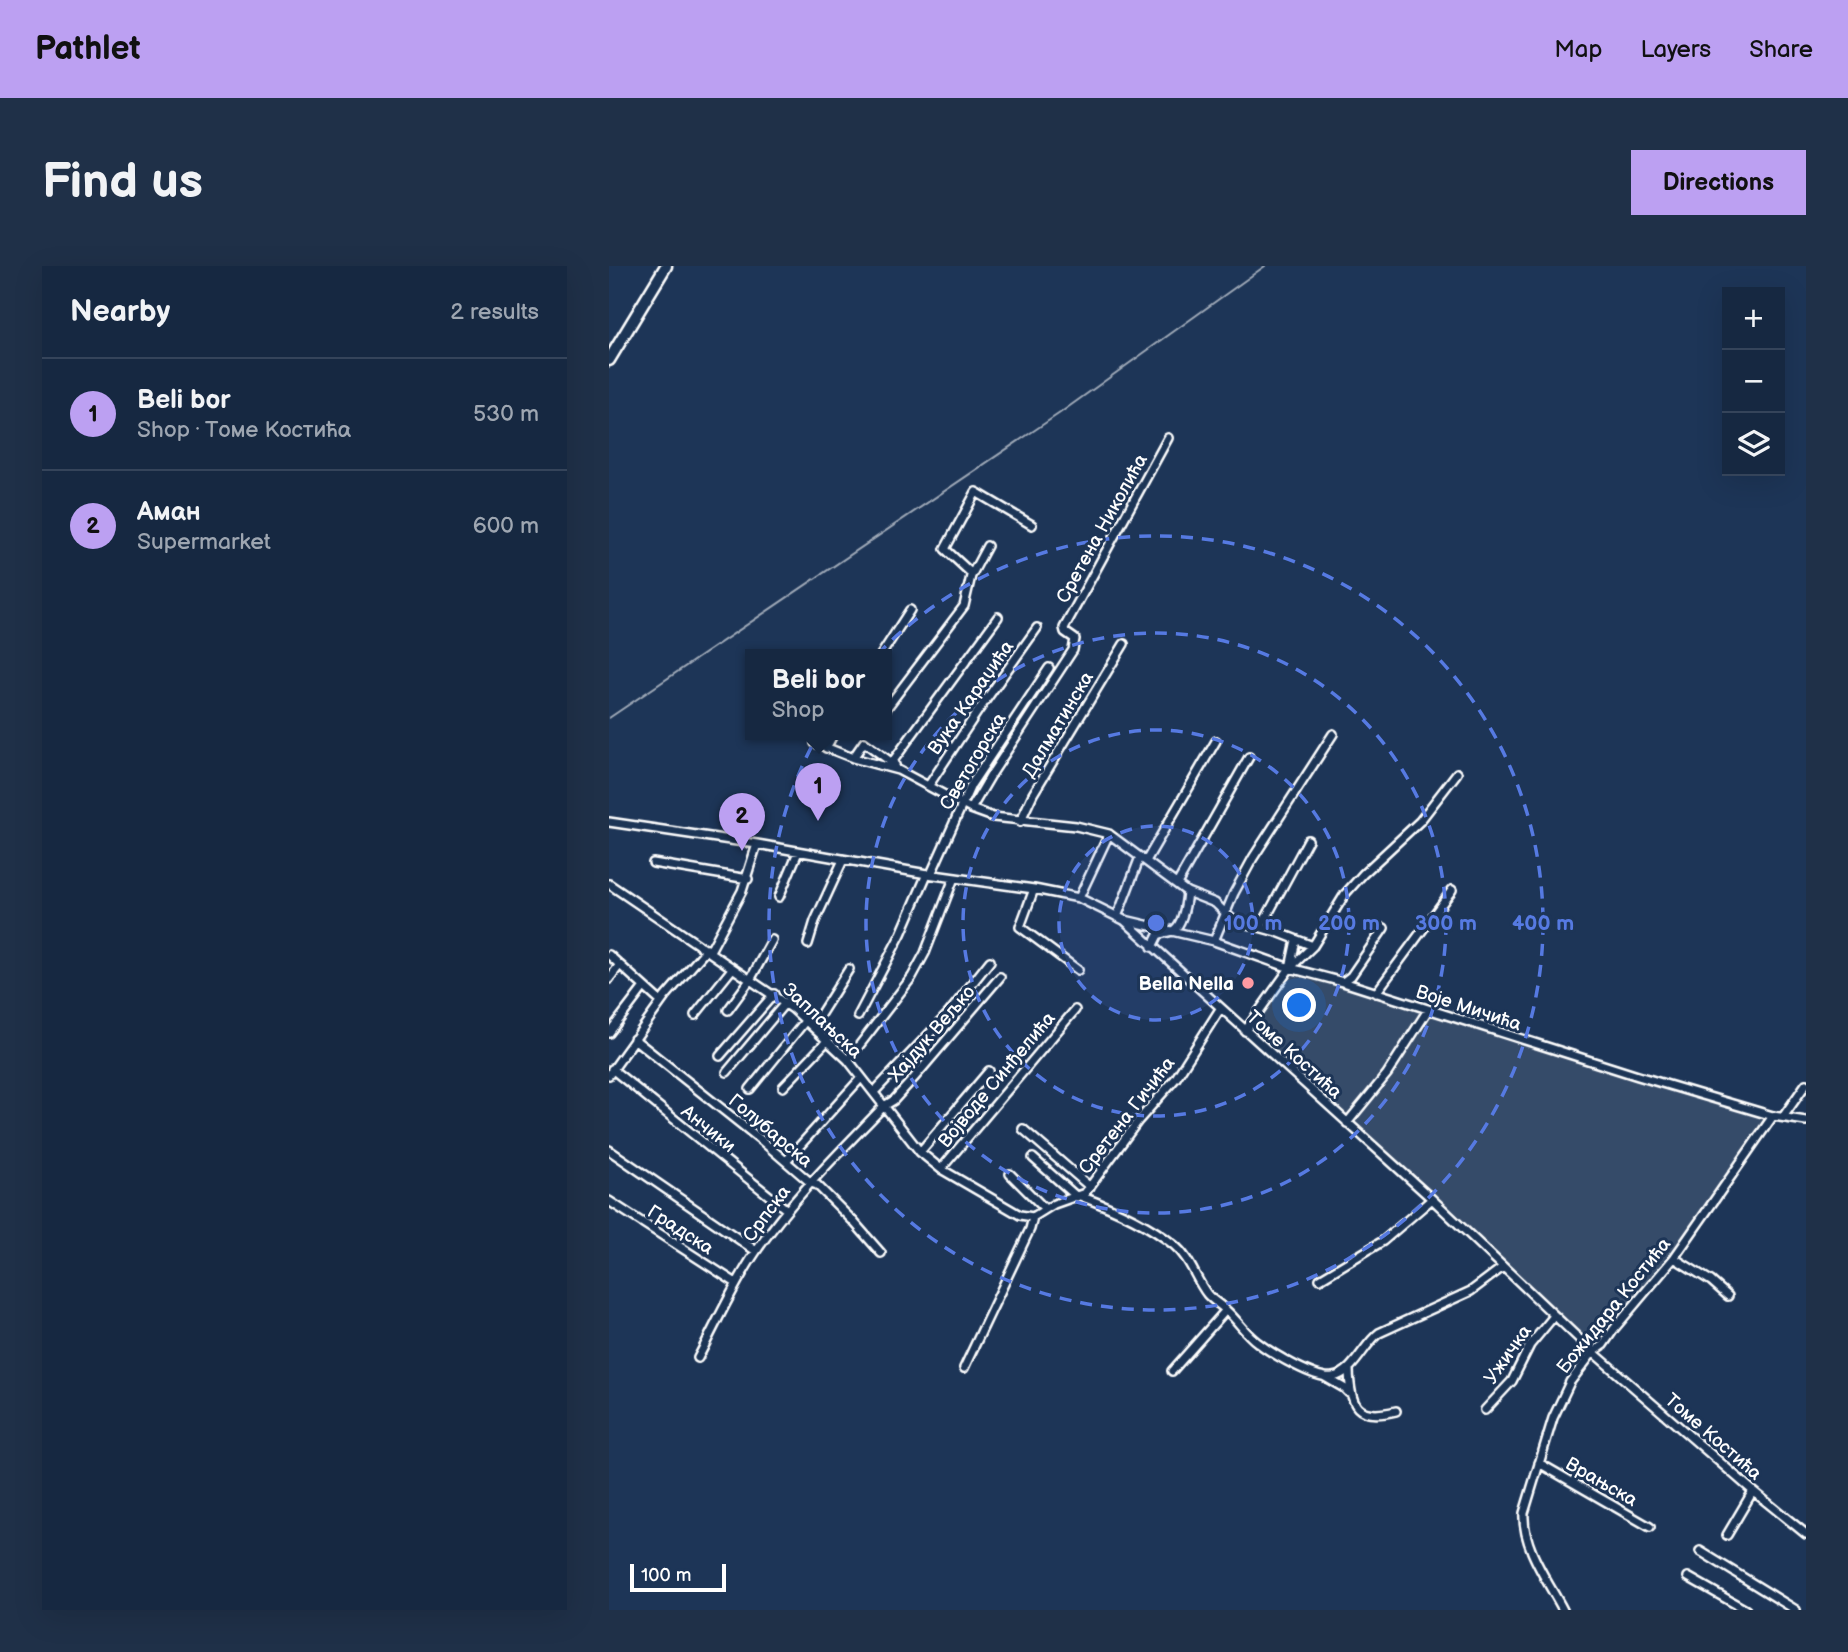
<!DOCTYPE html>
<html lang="en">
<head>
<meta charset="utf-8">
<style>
  body { margin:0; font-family:"Balsamiq Sans",sans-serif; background:#1f3048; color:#f1f3f6 }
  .controls { position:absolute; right:21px; top:21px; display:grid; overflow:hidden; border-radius:0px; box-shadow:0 7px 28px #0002 }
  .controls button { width:63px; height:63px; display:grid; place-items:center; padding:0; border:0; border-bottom:2px solid #35445a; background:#162841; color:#f1f3f6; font:35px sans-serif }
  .scale { position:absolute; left:21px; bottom:18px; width:96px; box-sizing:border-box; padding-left:7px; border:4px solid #fff; border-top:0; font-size:19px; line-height:24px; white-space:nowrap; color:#fff; -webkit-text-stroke:5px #1d3557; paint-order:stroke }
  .you { position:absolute; left:691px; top:740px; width:24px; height:24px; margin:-18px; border:5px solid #fff; border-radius:50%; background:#1a73e8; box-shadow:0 0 0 10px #1a73e833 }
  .badge { display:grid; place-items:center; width:46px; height:46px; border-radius:50%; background:#bca0f2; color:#111; font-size:23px; font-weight:700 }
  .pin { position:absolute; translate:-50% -58px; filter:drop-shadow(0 2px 4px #0008) }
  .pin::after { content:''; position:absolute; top:37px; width:24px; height:21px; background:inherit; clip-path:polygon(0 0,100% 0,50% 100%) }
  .popup { position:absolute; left:136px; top:383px; width:147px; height:91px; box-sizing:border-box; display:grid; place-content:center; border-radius:0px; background:#162841; filter:drop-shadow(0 2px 5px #0005); font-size:23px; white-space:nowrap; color:#9ea6b1 }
  .popup b { font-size:26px; color:#f1f3f6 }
  .popup::after { content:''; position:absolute; left:50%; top:100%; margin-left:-14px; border:14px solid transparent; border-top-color:#162841 }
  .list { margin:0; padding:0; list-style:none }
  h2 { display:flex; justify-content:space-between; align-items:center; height:91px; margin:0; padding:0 28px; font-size:30px }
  h2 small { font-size:23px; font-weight:400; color:#9ea6b1 }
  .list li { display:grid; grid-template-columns:46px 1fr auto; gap:21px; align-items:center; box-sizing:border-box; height:112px; padding:0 28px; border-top:2px solid #35445a }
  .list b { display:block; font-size:26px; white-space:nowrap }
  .list p { margin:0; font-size:23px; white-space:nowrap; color:#9ea6b1 }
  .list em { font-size:23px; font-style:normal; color:#9ea6b1 }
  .icon { flex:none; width:38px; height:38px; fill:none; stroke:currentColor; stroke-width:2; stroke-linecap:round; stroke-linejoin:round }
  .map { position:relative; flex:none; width:1197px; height:1344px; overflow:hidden; border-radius:0px }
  header { display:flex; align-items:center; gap:42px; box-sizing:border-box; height:98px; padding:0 35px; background:#bca0f2; color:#111 }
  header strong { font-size:33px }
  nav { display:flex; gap:38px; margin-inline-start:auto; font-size:24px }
  .intro { display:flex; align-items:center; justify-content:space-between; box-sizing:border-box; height:168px; padding:0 42px }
  h1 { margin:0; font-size:49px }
  .button { padding:18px 32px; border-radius:0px; background:#bca0f2; color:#111; font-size:24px; font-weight:700 }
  main { display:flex; gap:42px; padding:0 42px }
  aside { flex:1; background:#162841; border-radius:0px; box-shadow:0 7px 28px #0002 }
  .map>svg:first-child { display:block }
  .green { fill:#364b69; stroke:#9aa5b4; stroke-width:2 }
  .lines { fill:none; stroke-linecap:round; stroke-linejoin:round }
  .stream { stroke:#a0aab8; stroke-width:2 }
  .minor-casing { stroke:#fff; stroke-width:12 }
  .major-casing { stroke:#fff; stroke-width:15 }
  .minor { stroke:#1d3557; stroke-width:7 }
  .major { stroke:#1d3557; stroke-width:10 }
  .ring { fill:none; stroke:#567ae2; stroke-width:3.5; stroke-dasharray:12 9 }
  .poi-dot { fill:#ff9aa2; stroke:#1d3557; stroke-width:2.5 }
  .labels { text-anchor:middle; stroke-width:6; stroke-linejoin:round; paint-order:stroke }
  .street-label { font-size:19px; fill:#fff; stroke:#1d3557 }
  .poi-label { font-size:19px; font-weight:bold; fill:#fff; stroke:#1d3557; text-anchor:end }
  .centre { fill:#567ae2; stroke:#1d3557; stroke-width:3.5 }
  .ring-label { font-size:21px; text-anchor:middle; font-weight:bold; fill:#567ae2; stroke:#1d3557; stroke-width:6; stroke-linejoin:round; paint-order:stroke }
</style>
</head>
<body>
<header>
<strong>Pathlet</strong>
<nav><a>Map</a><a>Layers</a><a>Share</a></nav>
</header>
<div class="intro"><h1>Find us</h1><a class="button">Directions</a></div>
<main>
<aside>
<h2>Nearby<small>2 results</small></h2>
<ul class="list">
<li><span class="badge">1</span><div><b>Beli bor</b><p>Shop · Томе Костића</p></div><em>530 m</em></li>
<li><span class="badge">2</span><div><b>Аман</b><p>Supermarket</p></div><em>600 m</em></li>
</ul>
</aside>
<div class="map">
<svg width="1197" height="1344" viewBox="0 0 1197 1344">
  <rect width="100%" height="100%" fill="#1d3557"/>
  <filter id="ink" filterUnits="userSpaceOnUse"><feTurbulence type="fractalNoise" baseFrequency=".0143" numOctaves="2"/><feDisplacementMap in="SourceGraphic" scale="14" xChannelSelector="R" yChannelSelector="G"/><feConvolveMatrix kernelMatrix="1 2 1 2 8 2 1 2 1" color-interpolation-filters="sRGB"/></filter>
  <g filter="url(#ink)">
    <!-- green -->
    <path class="green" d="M681 702 1164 850 1065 992 984 1086 636 765Z"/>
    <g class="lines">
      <!-- stream -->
      <path class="stream" d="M0 452 451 147 656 0"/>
      <defs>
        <path id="minor" d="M363 308 336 283 367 226 423 259
          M272 389 301 344
          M277 443 355 340 362 310 378 280
          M206 477 244 492 289 504 362 543 384 551 467 560 500 568
          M217 482 224 469
          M244 492 255 476 286 499
          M284 495 389 351
          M320 519 369 445 428 362
          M362 543 382 509 464 384 466 373 456 366 455 362 559 172
          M0 556 148 578 318 608 425 623 470 632 515 654 823 933 984 1086 1144 1225 1197 1268
          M411 556 424 528 515 378
          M537 595 607 475
          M44 597 139 613
          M322 608 362 519 440 402
          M0 618 184 743 239 794 311 886 332 903 411 949 424 951
          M568 618 640 491
          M425 623 411 661 469 704
          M170 631 189 586
          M470 632 500 568 578 626 606 637 624 654 668 666 704 680
          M508 651 531 591
          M516 654 605 675 681 702 734 716 1029 810 1164 850 1197 855
          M652 661 699 574
          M605 675 625 627 644 592 724 468
          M199 678 206 655 234 594
          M543 681 549 669C554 666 561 667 565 664 574 657 577 636 578 626
          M101 685 133 625 148 578
          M0 689 52 736
          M681 702 687 674
          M0 713 10 700
          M734 716 742 710 775 662
          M767 727 843 624
          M119 744 141 714 163 674
          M86 749 123 703
          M249 750 292 668 318 608
          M204 760 240 703
          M636 765 681 702 704 680 736 628 754 608 811 555 848 507
          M0 767 35 721
          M25 773 152 874 202 917 208 919 244 955 272 987
          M111 790 165 728
          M239 794 303 711 316 687 345 612
          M3 803 178 944
          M118 806 177 736
          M0 809 56 731 98 683
          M174 821 219 774
          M141 823 197 754
          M265 826 339 748 381 695
          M1174 851 1197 818
          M738 857 778 808 819 744
          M414 863 481 921
          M0 884 147 985
          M311 886 380 805
          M424 892 468 931
          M177 895 252 812
          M332 903 466 744
          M401 908 436 943
          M471 930C504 942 538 957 565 979 581 992 586 1012 598 1028 604 1035 612 1039 618 1045 629 1055 636 1067 648 1076 662 1087 707 1114 724 1111 745 1107 754 1079 770 1067L862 1025 894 1001
          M0 935 127 1017
          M1065 992 1102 1015 1119 1030
          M711 1013 774 975 823 933
          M89 1092C108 1056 124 1020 146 987 183 932 230 887 275 840L285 834 305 812 391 711
          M355 1102 421 963 424 951 445 938 476 927 529 855 567 812 611 743
          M740 1103C741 1140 747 1155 787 1145
          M563 1105 617 1044
          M716 1111 735 1122 740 1127
          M876 1144 903 1115 921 1079 945 1050
          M930 1197 1041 1261
          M1118 1269 1144 1225
          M1091 1285 1187 1344
          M1079 1311 1137 1344
          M954 1344C939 1315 913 1281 915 1247L944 1152 961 1116 984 1086 994 1079 1005 1063 1065 992 1164 850"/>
        <path id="major" d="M0 94 57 0"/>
      </defs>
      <!-- minor casing -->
      <use href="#minor" class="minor-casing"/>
      <!-- major casing -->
      <use href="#major" class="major-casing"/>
      <!-- minor -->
      <use href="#minor" class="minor"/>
      <!-- major -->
      <use href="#major" class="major"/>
    </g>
  </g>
  <!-- distance rings -->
  <circle cx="547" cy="657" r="97" fill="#567ae2" fill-opacity=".12"/>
  <g class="ring">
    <circle cx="547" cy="657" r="97"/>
    <circle cx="547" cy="657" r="193"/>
    <circle cx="547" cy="657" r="290"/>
    <circle cx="547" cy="657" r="387"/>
  </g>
  <!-- markers -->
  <circle class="poi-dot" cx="639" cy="717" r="7"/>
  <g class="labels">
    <!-- street labels -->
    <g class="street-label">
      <text transform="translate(492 262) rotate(-61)" y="7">Сретена Николића</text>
      <text transform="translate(361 431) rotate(-55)" y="7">Вука Караџића</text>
      <text transform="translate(448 458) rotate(-59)" y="7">Далматинска</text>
      <text transform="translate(363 495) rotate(-59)" y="7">Светогорска</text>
      <text transform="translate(860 741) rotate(18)" y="7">Воје Мичића</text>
      <text transform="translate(214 754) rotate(43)" y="7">Заплањска</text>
      <text transform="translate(322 767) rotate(-49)" y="7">Хајдук Вељко</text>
      <text transform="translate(686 788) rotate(42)" y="7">Томе Костића</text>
      <text transform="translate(387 813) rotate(-50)" y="7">Војводе Синђелића</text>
      <text transform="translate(517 849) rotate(-52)" y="7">Сретена Гичића</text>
      <text transform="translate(100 862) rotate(39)" y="7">Анчики</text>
      <text transform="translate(162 864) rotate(40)" y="7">Голубарска</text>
      <text transform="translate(157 947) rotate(-53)" y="7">Српска</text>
      <text transform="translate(72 963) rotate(33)" y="7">Градска</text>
      <text transform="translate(1004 1039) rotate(-51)" y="7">Божидара Костића</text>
      <text transform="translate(898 1088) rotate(-55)" y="7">Ужичка</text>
      <text transform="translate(1105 1170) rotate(41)" y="7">Томе Костића</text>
      <text transform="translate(993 1215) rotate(30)" y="7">Врањска</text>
    </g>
    <!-- poi labels -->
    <g class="poi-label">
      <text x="625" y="724">Bella Nella</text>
    </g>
  </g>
  <circle cx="547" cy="657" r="10" class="centre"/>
  <g class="ring-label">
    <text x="644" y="664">100 m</text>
    <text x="740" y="664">200 m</text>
    <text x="837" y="664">300 m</text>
    <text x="934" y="664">400 m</text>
  </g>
</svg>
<div class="controls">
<button>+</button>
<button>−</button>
<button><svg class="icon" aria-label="layers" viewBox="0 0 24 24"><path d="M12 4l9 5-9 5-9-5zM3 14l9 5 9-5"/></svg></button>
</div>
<div class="scale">100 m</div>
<div class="you"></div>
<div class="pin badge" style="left:209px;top:555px">1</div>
<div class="popup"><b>Beli bor</b>Shop</div>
<div class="pin badge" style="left:133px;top:585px">2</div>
</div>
</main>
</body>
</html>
